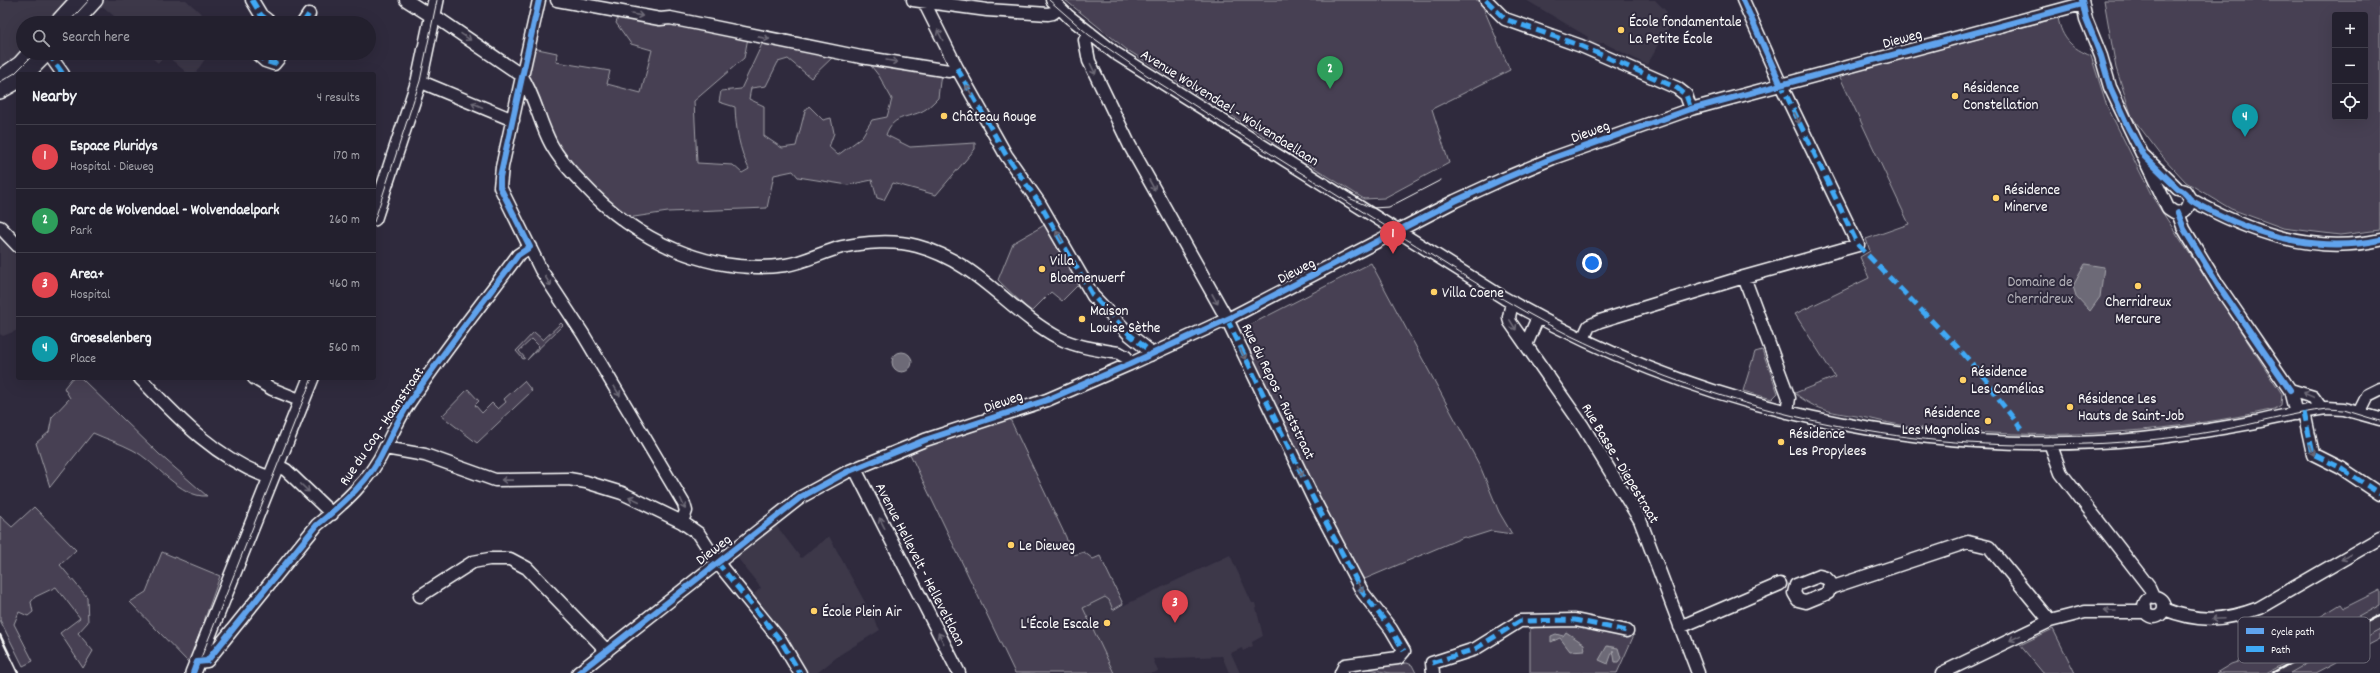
<!DOCTYPE html>
<html lang="en">
<head>
<meta charset="utf-8">
<style>
  body { margin:0; font-family:Dekko,sans-serif; background:#2f2d3a; color:#f1f3f6 }
  .controls { position:absolute; right:12px; top:12px; display:grid; overflow:hidden; border-radius:4px; box-shadow:0 4px 16px #0002 }
  .controls button { width:36px; height:36px; display:grid; place-items:center; padding:0; border:0; border-bottom:1px solid #403e4a; background:#23202e; color:#f1f3f6; font:20px sans-serif }
  .you { position:absolute; left:1592px; top:263px; width:14px; height:14px; margin:-10px; border:3px solid #fff; border-radius:50%; background:#1a73e8; box-shadow:0 0 0 6px #1a73e833 }
  .badge { display:grid; place-items:center; width:26px; height:26px; border-radius:50%; background:#ffd166; color:#fff; font-size:13px; font-weight:700 }
  .pin { position:absolute; translate:-50% -33px; filter:drop-shadow(0 1px 2px #0008) }
  .pin::after { content:''; position:absolute; top:21px; width:14px; height:12px; background:inherit; clip-path:polygon(0 0,100% 0,50% 100%) }
  .list { margin:0; padding:0; list-style:none }
  h2 { display:flex; justify-content:space-between; align-items:center; height:52px; margin:0; padding:0 16px; font-size:17px }
  h2 small { font-size:13px; font-weight:400; color:#a3a3aa }
  .list li { display:grid; grid-template-columns:26px 1fr auto; gap:12px; align-items:center; box-sizing:border-box; height:64px; padding:0 16px; border-top:1px solid #403e4a }
  .list b { display:block; font-size:15px; white-space:nowrap }
  .list p { margin:0; font-size:13px; white-space:nowrap; color:#a3a3aa }
  .list em { font-size:13px; font-style:normal; color:#a3a3aa }
  .icon { flex:none; width:22px; height:22px; fill:none; stroke:currentColor; stroke-width:2; stroke-linecap:round; stroke-linejoin:round }
  .map { position:relative; flex:none; width:2380px; height:673px; overflow:hidden }
  .search { position:absolute; background:#23202e; box-shadow:0 4px 16px #0002; left:16px; top:16px; width:360px; height:44px; display:flex; align-items:center; gap:10px; box-sizing:border-box; padding:0 14px; border-radius:22px; color:#a3a3aa; font-size:15px }
  .panel { position:absolute; background:#23202e; box-shadow:0 4px 16px #0002; left:16px; top:72px; width:360px; height:308px; border-radius:4px }
  .map>svg:first-child { display:block }
  .built { fill:#3c3749 }
  .green { fill:#464152; stroke:#a2a0a8; fill-rule:evenodd }
  .water { fill:#6d6a77; stroke:#a7a6ad }
  .lines { fill:none; stroke-linecap:round; stroke-linejoin:round }
  .minor-casing { stroke:#fff; stroke-width:15 }
  .major-casing { stroke:#fff; stroke-width:18 }
  .minor { stroke:#2f2a3d; stroke-width:12 }
  .major { stroke:#2f2a3d; stroke-width:15 }
  .tram { stroke:#fff; stroke-width:1 }
  .rail { stroke:#fff; stroke-width:2.5 }
  .quiet { stroke:#3fa9f5; stroke-width:5; stroke-dasharray:10 5; stroke-linecap:butt }
  .cycleway-casing { stroke:#2f2a3d; stroke-width:8 }
  .cycleway { stroke:#60a3ed; stroke-width:6 }
  .oneway { stroke:#6d6a77 }
  .poi-dot { fill:#ffd166; stroke:#2f2a3d; stroke-width:1.5 }
  .labels { text-anchor:middle; stroke-width:4; stroke-linejoin:round; paint-order:stroke }
  .poi-label { font-size:15px; fill:#fff; stroke:#2f2a3d; text-anchor:start }
  .street-label { font-size:15px; fill:#fff; stroke:#2f2a3d }
  .park-label { font-size:15px; fill:#b5b3ba; stroke:#2f2a3d }
  .key { fill:#2f2a3d; stroke:#6d6a77; stroke-width:1 }
  .key-label { font-size:11px; fill:#fff }
</style>
</head>
<body>
<div class="map">
<svg width="2380" height="673" viewBox="0 0 2380 673">
  <rect width="100%" height="100%" fill="#2f2a3d"/>
  <filter id="ink" filterUnits="userSpaceOnUse"><feTurbulence type="fractalNoise" baseFrequency=".025" numOctaves="2"/><feDisplacementMap in="SourceGraphic" scale="8" xChannelSelector="R" yChannelSelector="G"/><feConvolveMatrix kernelMatrix="1 2 1 2 8 2 1 2 1" color-interpolation-filters="sRGB"/></filter>
  <g filter="url(#ink)">
    <!-- built -->
    <path class="built" d="M0 0H72L52 23H23V53L0 71Z
      M105 0H186L212 23H122L101 5Z
      M1526 0H1655L1667 12 1665 15 1667 18 1669 17 1671 24 1647 65 1604 43 1590 44 1586 42 1588 37Z
      M146 53H209L195 74H188L166 55 158 63Z
      M0 239 18 258V330L3 336 0 334Z
      M776 525 801 558 829 536 880 630 841 654 817 673H804L748 599 761 588 736 556Z
      M1230 555 1252 603H1255L1263 636 1252 642 1253 646 1243 651 1242 648 1231 653 1240 673H1229L1222 656 1153 659 1158 671 1154 673H1114L1083 608 1105 597 1109 600 1114 610Z
      M2380 605V629L2331 655 2329 652 2290 673H2266L2323 642 2321 637Z"/>
    <!-- green -->
    <path class="green" d="M1065 0H1480L1510 70 1432 109 1449 163 1384 198 1364 199 1126 49Z
      M2104 0H2380V230L2340 235 2283 228 2231 209 2186 182 2161 155 2132 117 2116 68ZM2335 15H2365V117H2335Z
      M619 15 673 22 748 38 744 58 694 101 697 163 733 165 742 173 749 169C739 149 736 129 735 107L719 102 721 91 741 89 763 42 835 55 811 78 788 59 778 62 766 86 751 88 749 99 764 106V136L782 148 796 146 805 111 809 106 823 120 831 118 834 133 829 147 838 155 861 138 872 120 887 117 892 99 879 76 868 62 941 73 938 98C934 102 930 106 926 109 911 119 893 113 886 135L910 147 975 143V149L936 195 893 183 884 200 877 198 872 180 848 185 798 177 793 171 774 175 767 208 668 212 627 218 587 185 553 141 526 72 533 48 557 53 556 62 610 71 607 84 641 93 652 50 631 44 616 23Z
      M2058 18C2062 39 2072 48 2091 56L2107 106 2153 198 2282 394 2281 405 2275 409C2176 431 2076 439 1975 432 1942 430 1908 428 1876 420 1845 412 1821 416 1795 393L1835 377 1795 314 1869 278 1860 257 1870 251 1866 239 1909 224 1839 75Z
      M1048 223 1080 283 1062 301 1051 292 1031 312 998 280 1013 243Z
      M1371 263 1480 466 1499 512 1512 534 1491 531 1469 538 1464 537 1360 581 1236 332Z
      M561 323 563 325 527 360 539 346 532 339 519 351 525 358 523 359 516 351 534 332 543 340Z
      M1762 350 1778 393 1772 399 1743 391 1755 352Z
      M72 378H81L159 454 207 496C180 498 156 462 133 450 120 443 106 439 93 433L50 487 36 443 49 432 52 417 70 398 64 388Z
      M524 381 532 391 477 443 442 416 468 389 479 401 475 405 482 413 492 403 498 409 506 402 504 399Z
      M1010 419 1066 537 1070 551 1074 555 1084 552 1093 559 1100 556 1123 604 1113 610 1109 600 1105 597 1083 608 1114 673H1015L909 452Z
      M34 507 76 550 60 565 87 597 88 622 78 633 93 651 83 668 60 633 80 618 56 587 35 597 31 602 33 612 28 616 19 612 14 624 33 661 23 666 0 620V516L12 527Z
      M162 552 220 576 191 658 188 662 130 602 146 592Z
      M2380 590V605L2322 637 2324 642 2266 673H2216L2231 664 2256 656 2341 604 2344 608Z
      M1548 623 1603 628 1634 635 1617 673H1530V629Z
      M2053 629 2075 673H2043L2020 645Z
      M2380 629V639L2315 673H2290L2329 651 2331 655Z
      M1407 663 1412 665 1416 673H1390L1363 668Z"/>
    <!-- water -->
    <path class="water" d="M2085 264 2104 267 2100 297 2090 311 2076 296 2073 286Z
      M892 362a10 10 0 1 1 20 0a10 10 0 1 1-20 0Z
      M1566 632 1584 644 1585 650 1570 651 1560 638 1551 642V636L1556 634 1563 636Z
      M1607 646 1618 648 1621 658 1618 662H1615L1613 650 1608 664 1599 660Z"/>
    <g class="lines">
      <defs>
        <path id="minor" d="M252 0 261 15 271 23
          M406 0 431 16 439 19 521 75C535 96 539 122 551 144 559 159 571 172 583 184 635 240 709 276 786 265 805 262 823 252 842 247 864 242 895 240 917 246 978 262 1007 310 1059 338 1076 347 1100 350 1119 353L1126 357 1130 364
          M539 0 502 167 500 187 541 270 583 334 684 504 686 511 682 522
          M557 0 660 19 670 18 861 57 949 71 957 68
          M913 0 987 10 1048 14 1053 13 1059 8
          M923 0 957 68 1006 155 1040 204 1093 296 1130 335 1146 348 1150 355
          M1052 0 1068 16 1115 53 1504 298C1696 409 1921 459 2142 439 2180 435 2218 429 2256 422 2280 417 2303 411 2327 408L2344 409 2380 419
          M1486 0 1505 19 1581 46 1677 88 1686 95 1691 109
          M2082 0 2086 19 2101 56 2110 87 2168 208 2174 212C2184 214 2189 209 2190 199
          M303 23 309 14
          M1090 33 1085 40 1089 61 1130 146 1227 319 1313 498 1363 593 1391 629 1404 651 1398 658 1345 665 1341 673
          M48 53 63 74
          M256 53 265 61 274 64 283 53
          M419 81 513 120
          M2144 156 2178 189 2185 191 2190 199C2249 232 2312 255 2380 240
          M2178 213 2184 229 2218 285 2290 390 2296 414
          M0 227 18 246
          M1744 277 1789 398 1787 412
          M1512 302 1509 317 1510 322 1582 425 1640 520 1698 673
          M1583 339 1589 326 1600 321 1744 277 1858 245 1780 83 1743 0
          M1526 345 1538 317
          M140 378C178 418 217 460 271 478
          M254 378 272 389 302 401
          M2290 390 2313 397 2321 408
          M2304 412 2313 454 2341 468 2380 494
          M2359 413 2368 395 2380 389
          M2050 443 2061 473 2149 587 2154 598
          M385 448 425 455 495 480 569 479 586 482 622 493 682 522 699 534 717 562 781 641 800 673
          M276 465 286 470 332 514
          M855 469 959 673
          M1819 576 1826 578 1830 582 1828 593 1806 602 1798 600 1794 593 1796 585Z
          M1830 588 1968 542 1989 547 2050 621
          M420 596 473 562 489 559H510L527 568 607 651
          M2144 607a10 10 0 1 1 20 0a10 10 0 1 1-20 0Z
          M2164 609C2199 623 2224 621 2259 608L2380 538
          M1680 627 1780 584
          M197 662 207 661 317 525C343 504 371 479 385 448 393 432 399 418 409 403 443 352 482 304 518 255L530 247
          M578 673 801 497 847 472 925 440 1047 400 1130 364 1232 317 1455 201 1503 179 1553 158 1691 109 2082 4
          M1433 673 1432 663 1475 649 1520 621 1575 620 1627 631
          M1942 673 2050 621 2085 612H2145V607"/>
        <path id="major" d="M57 23 78 0
          M74 23 95 0
          M26 74 47 53
          M0 78 20 64 30 53
          M0 91 18 81
          M374 218 419 81 436 0
          M193 673 311 378"/>
      </defs>
      <!-- minor casing -->
      <use href="#minor" class="minor-casing"/>
      <!-- major casing -->
      <use href="#major" class="major-casing"/>
      <!-- minor -->
      <use href="#minor" class="minor"/>
      <!-- major -->
      <use href="#major" class="major"/>
      <!-- tram -->
      <path class="tram" d="M1049 0 1089 35 1145 74C1228 127 1311 179 1395 232 1452 268 1510 306 1571 336 1712 404 1872 445 2029 445 2093 445 2157 442 2221 430 2256 424 2292 413 2328 409L2344 410 2380 421
        M68 23 89 0
        M0 82 15 73 35 53
        M1349 198 1372 208 1389 207 1441 180
        M374 222 420 81 437 0
        M195 673 312 378"/>
      <!-- rail -->
      <path class="rail" d="M0 635 18 673
        M2272 673 2380 615"/>
      <!-- quiet -->
      <path class="quiet" d="M252 0 261 15 271 23
        M1486 0 1505 19 1581 46 1677 88 1686 95 1691 109
        M303 23 309 14
        M48 53 63 74
        M256 53 265 61 274 64 283 53
        M957 68 1006 155 1040 204 1093 296 1130 335 1146 348 1150 355
        M1780 82 1858 245 1960 350 1989 383 1999 400 2022 429
        M1227 319 1313 498 1363 593 1391 629 1404 651
        M2304 412 2313 454 2341 468 2380 494
        M717 562 781 641 800 673
        M1432 663 1475 649 1520 621 1575 620 1627 631"/>
      <defs>
        <path id="cycleway" d="M1743 0 1780 83
          M2082 0 2086 19 2101 56 2110 87 2128 127 2144 156 2178 189C2186 191 2186 196 2191 200 2198 205 2208 209 2215 213 2266 239 2324 252 2380 240
          M2178 213 2184 229 2218 285 2290 390
          M193 673 197 662 207 661 317 525C343 504 371 479 385 448 393 432 399 418 409 403 443 352 482 304 518 255L530 247 500 187V177L539 0
          M578 673 801 497 847 472 925 440 1047 400 1130 364 1232 317 1455 201 1503 179 1553 158 1691 109 2082 4"/>
      </defs>
      <!-- cycleway casing -->
      <use href="#cycleway" class="cycleway-casing"/>
      <!-- cycleway -->
      <use href="#cycleway" class="cycleway"/>
    </g>
    <!-- one-way arrows -->
    <defs><path id="oneway-shaft" d="M-6 0H5M1.5-3L5.5 0L1.5 3" fill="none" stroke-width="1.6" stroke-linecap="round" stroke-linejoin="round"/></defs>
    <g class="oneway">
      <use href="#oneway-shaft" transform="translate(637 15) rotate(10)"/>
      <use href="#oneway-shaft" transform="translate(940 35) rotate(-117)"/>
      <use href="#oneway-shaft" transform="translate(466 37) rotate(34)"/>
      <use href="#oneway-shaft" transform="translate(764 38) rotate(11)"/>
      <use href="#oneway-shaft" transform="translate(892 61) rotate(10)"/>
      <use href="#oneway-shaft" transform="translate(1093 69) rotate(64)"/>
      <use href="#oneway-shaft" transform="translate(969 90) rotate(-120)"/>
      <use href="#oneway-shaft" transform="translate(477 105) rotate(-157)"/>
      <use href="#oneway-shaft" transform="translate(1797 118) rotate(64)"/>
      <use href="#oneway-shaft" transform="translate(1152 185) rotate(61)"/>
      <use href="#oneway-shaft" transform="translate(1059 236) rotate(-120)"/>
      <use href="#oneway-shaft" transform="translate(548 281) rotate(57)"/>
      <use href="#oneway-shaft" transform="translate(1215 299) rotate(61)"/>
      <use href="#oneway-shaft" transform="translate(1513 325) rotate(58)"/>
      <use href="#oneway-shaft" transform="translate(1243 354) rotate(64)"/>
      <use href="#oneway-shaft" transform="translate(617 391) rotate(59)"/>
      <use href="#oneway-shaft" transform="translate(2308 395) rotate(-157)"/>
      <use href="#oneway-shaft" transform="translate(2312 450) rotate(69)"/>
      <use href="#oneway-shaft" transform="translate(1300 471) rotate(64)"/>
      <use href="#oneway-shaft" transform="translate(507 480) rotate(-179)"/>
      <use href="#oneway-shaft" transform="translate(305 488) rotate(44)"/>
      <use href="#oneway-shaft" transform="translate(634 499) rotate(-155)"/>
      <use href="#oneway-shaft" transform="translate(683 504) rotate(66)"/>
      <use href="#oneway-shaft" transform="translate(882 523) rotate(-117)"/>
      <use href="#oneway-shaft" transform="translate(2346 557) rotate(150)"/>
      <use href="#oneway-shaft" transform="translate(1360 587) rotate(62)"/>
      <use href="#oneway-shaft" transform="translate(2110 611) rotate(-180)"/>
      <use href="#oneway-shaft" transform="translate(2218 619) rotate(177)"/>
      <use href="#oneway-shaft" transform="translate(941 638) rotate(-117)"/>
      <use href="#oneway-shaft" transform="translate(2015 638) rotate(154)"/>
    </g>
  </g>
  <!-- markers -->
  <g class="poi-dot">
    <circle cx="1621" cy="30" r="4"/>
    <circle cx="1955" cy="96" r="4"/>
    <circle cx="944" cy="116" r="4"/>
    <circle cx="1996" cy="198" r="4"/>
    <circle cx="1042" cy="269" r="4"/>
    <circle cx="2138" cy="286" r="4"/>
    <circle cx="1434" cy="292" r="4"/>
    <circle cx="1082" cy="319" r="4"/>
    <circle cx="1963" cy="380" r="4"/>
    <circle cx="2070" cy="407" r="4"/>
    <circle cx="1988" cy="421" r="4"/>
    <circle cx="1781" cy="442" r="4"/>
    <circle cx="1011" cy="545" r="4"/>
    <circle cx="814" cy="611" r="4"/>
    <circle cx="1107" cy="623" r="4"/>
  </g>
  <g class="labels">
    <!-- poi labels -->
    <g class="poi-label">
      <text x="1629" y="26">École fondamentale<tspan x="1629" dy="17">La Petite École</tspan></text>
      <text x="1963" y="92">Résidence<tspan x="1963" dy="17">Constellation</tspan></text>
      <text x="952" y="121">Château Rouge</text>
      <text x="2004" y="194">Résidence<tspan x="2004" dy="17">Minerve</tspan></text>
      <text x="1050" y="265">Villa<tspan x="1050" dy="17">Bloemenwerf</tspan></text>
      <text x="1442" y="297">Villa Coene</text>
      <text x="2138" y="306" text-anchor="middle">Cherridreux<tspan x="2138" dy="17">Mercure</tspan></text>
      <text x="1090" y="315">Maison<tspan x="1090" dy="17">Louise Sèthe</tspan></text>
      <text x="1971" y="376">Résidence<tspan x="1971" dy="17">Les Camélias</tspan></text>
      <text x="2078" y="403">Résidence Les<tspan x="2078" dy="17">Hauts de Saint-Job</tspan></text>
      <text x="1980" y="417" text-anchor="end">Résidence<tspan x="1980" dy="17">Les Magnolias</tspan></text>
      <text x="1789" y="438">Résidence<tspan x="1789" dy="17">Les Propylees</tspan></text>
      <text x="1019" y="550">Le Dieweg</text>
      <text x="822" y="616">École Plein Air</text>
      <text x="1099" y="628" text-anchor="end">L'École Escale</text>
    </g>
    <!-- street labels -->
    <g class="street-label">
      <text transform="translate(1902 38) rotate(-15)" y="5">Dieweg</text>
      <text transform="translate(1230 107) rotate(32)" y="5">Avenue Wolvendael - Wolvendaellaan</text>
      <text transform="translate(1590 131) rotate(-20)" y="5">Dieweg</text>
      <text transform="translate(1296 270) rotate(-27)" y="5">Dieweg</text>
      <text transform="translate(1279 391) rotate(64)" y="5">Rue du Repos - Ruststraat</text>
      <text transform="translate(1003 401) rotate(-19)" y="5">Dieweg</text>
      <text transform="translate(381 426) rotate(-56)" y="5">Rue du Coq - Haanstraat</text>
      <text transform="translate(1621 463) rotate(59)" y="5">Rue Basse - Diepestraat</text>
      <text transform="translate(713 549) rotate(-38)" y="5">Dieweg</text>
      <text transform="translate(921 564) rotate(63)" y="5">Avenue Hellevelt - Helleveltlaan</text>
    </g>
    <!-- park labels -->
    <g class="park-label">
      <text x="2040" y="286">Domaine de<tspan x="2040" dy="17">Cherridreux</tspan></text>
    </g>
  </g>
  <!-- legend -->
  <rect x="2238" y="617" width="132" height="46" rx="6" class="key"/>
  <rect x="2246" y="628" width="18" height="6" fill="#60a3ed"/>
  <rect x="2246" y="646" width="18" height="6" fill="#3fa9f5"/>
  <g class="key-label">
    <text x="2271" y="635">Cycle path</text>
    <text x="2271" y="653">Path</text>
  </g>
</svg>
<div class="controls">
<button>+</button>
<button>−</button>
<button><svg class="icon" aria-label="locate" viewBox="0 0 24 24"><circle cx="12" cy="12" r="6"/><path d="M12 2v4M12 18v4M2 12h4M18 12h4"/></svg></button>
</div>
<div class="you"></div>
<div class="pin badge" style="left:1393px;top:254px;background:#e0444e">1</div>
<div class="pin badge" style="left:1330px;top:89px;background:#2e9e5b">2</div>
<div class="pin badge" style="left:1175px;top:623px;background:#e0444e">3</div>
<div class="pin badge" style="left:2245px;top:137px;background:#0f9aa8">4</div>
<div class="search"><svg class="icon" aria-label="search" viewBox="0 0 24 24"><circle cx="10" cy="10" r="6"/><path d="M15 15l6 6"/></svg>Search here</div>
<section class="panel">
<h2>Nearby<small>4 results</small></h2>
<ul class="list">
<li><span class="badge" style="background:#e0444e">1</span><div><b>Espace Pluridys</b><p>Hospital · Dieweg</p></div><em>170 m</em></li>
<li><span class="badge" style="background:#2e9e5b">2</span><div><b>Parc de Wolvendael - Wolvendaelpark</b><p>Park</p></div><em>260 m</em></li>
<li><span class="badge" style="background:#e0444e">3</span><div><b>Area+</b><p>Hospital</p></div><em>460 m</em></li>
<li><span class="badge" style="background:#0f9aa8">4</span><div><b>Groeselenberg</b><p>Place</p></div><em>560 m</em></li>
</ul>
</section>
</div>
</body>
</html>
